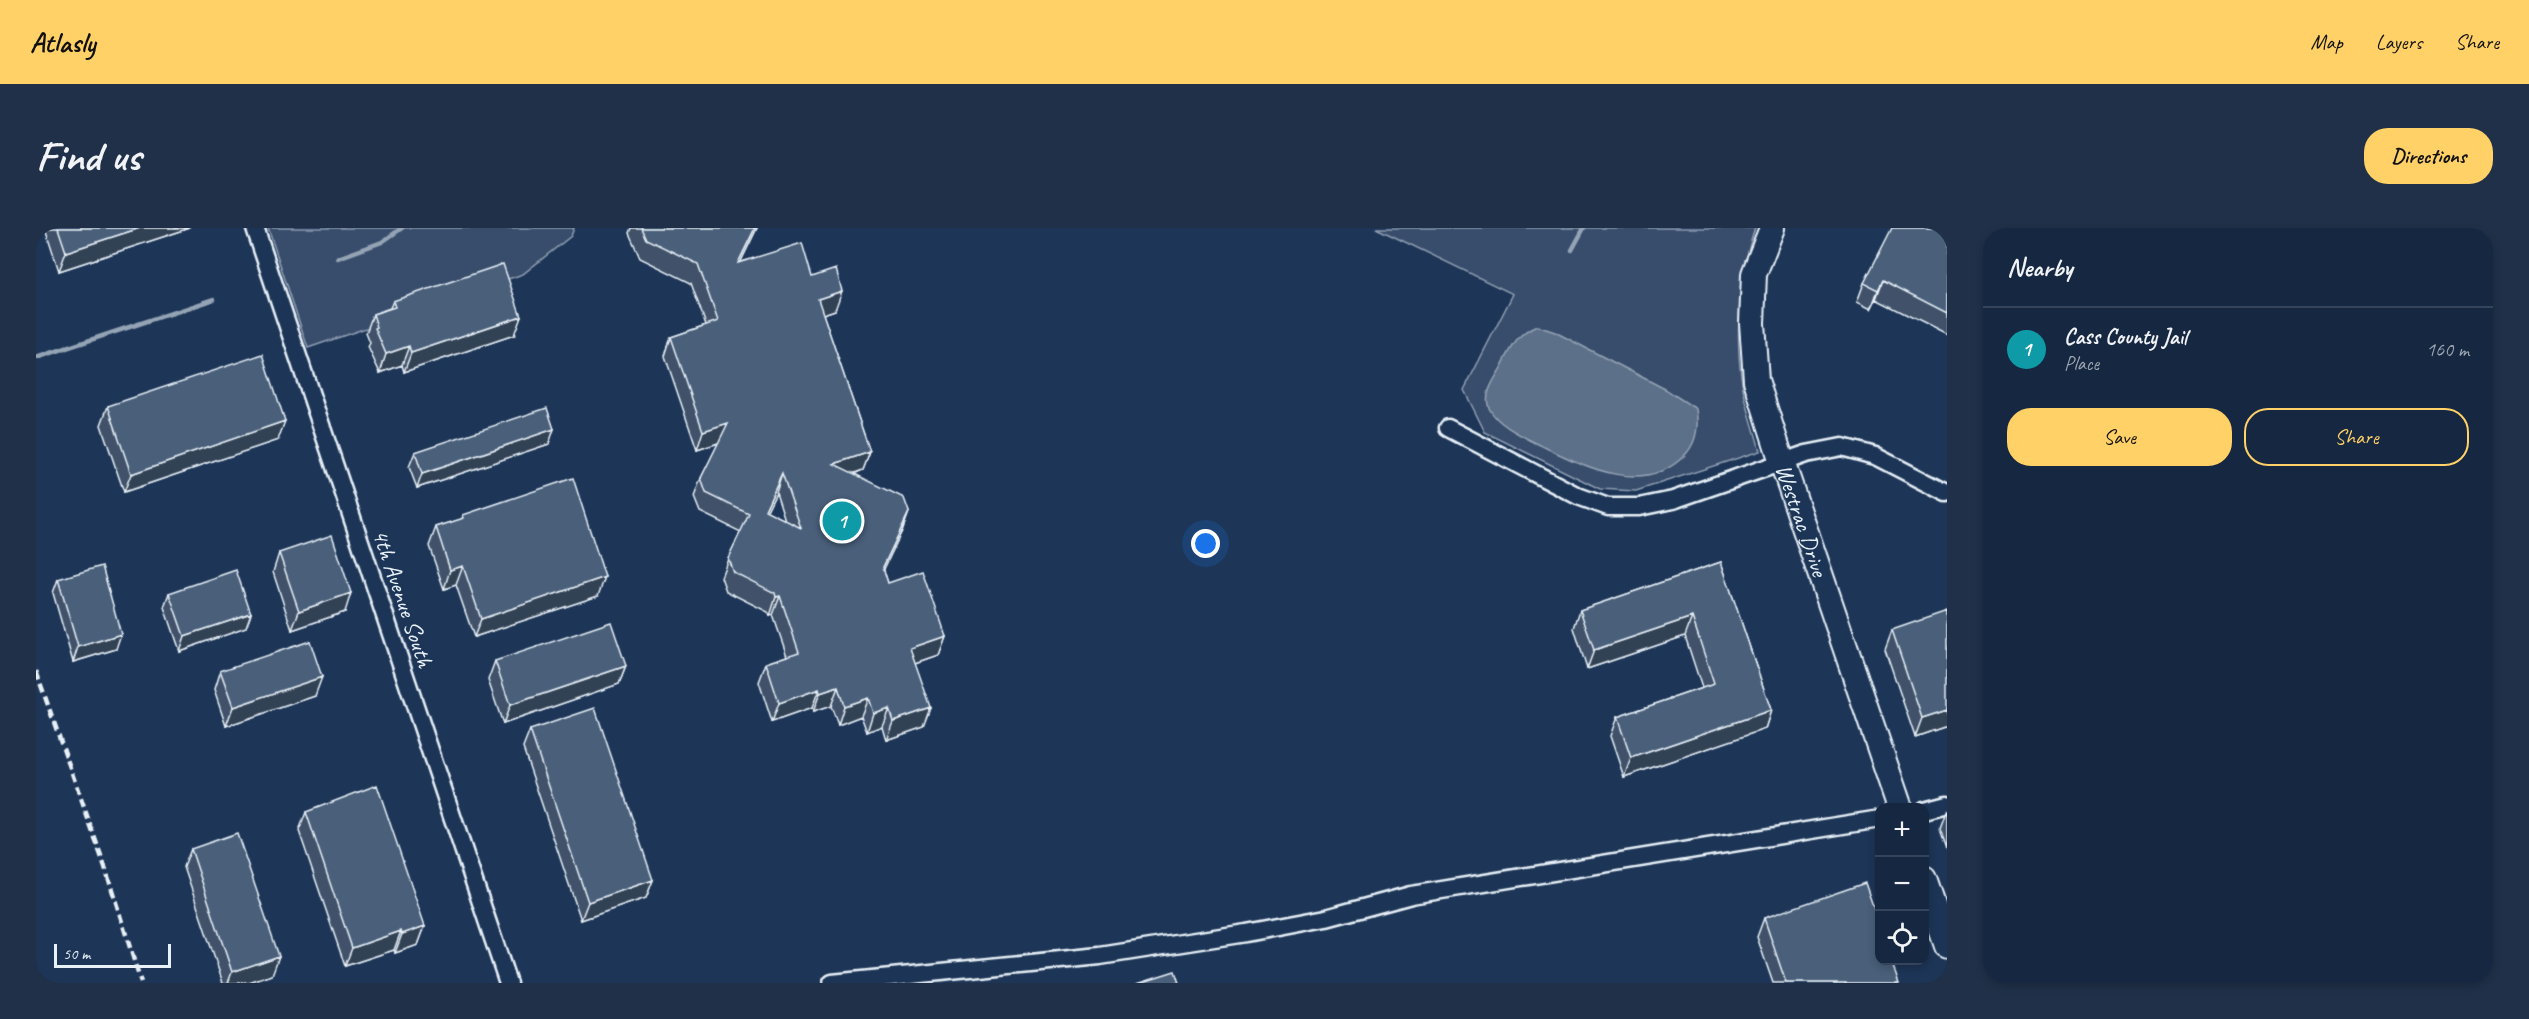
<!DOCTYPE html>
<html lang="en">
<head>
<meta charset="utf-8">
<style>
  body { margin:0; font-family:Caveat,sans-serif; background:#1f3048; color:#f1f3f6 }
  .controls { position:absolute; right:18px; bottom:18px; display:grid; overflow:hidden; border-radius:12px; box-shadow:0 3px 9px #0003 }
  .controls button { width:54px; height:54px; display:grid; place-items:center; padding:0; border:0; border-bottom:2px solid #35445a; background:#162841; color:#f1f3f6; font:30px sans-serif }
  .scale { position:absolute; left:18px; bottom:15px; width:117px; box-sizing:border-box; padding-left:6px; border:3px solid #e8f1f8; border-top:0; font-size:16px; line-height:21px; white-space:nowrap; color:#e8f1f8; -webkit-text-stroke:4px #1d3557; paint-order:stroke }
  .you { position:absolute; left:1170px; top:316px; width:21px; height:21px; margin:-15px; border:4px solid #fff; border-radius:50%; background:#1a73e8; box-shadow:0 0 0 9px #1a73e833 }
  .badge { display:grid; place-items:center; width:39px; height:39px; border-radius:50%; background:#ffd166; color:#fff; font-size:20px; font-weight:700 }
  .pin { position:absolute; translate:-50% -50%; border:3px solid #fff; box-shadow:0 2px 6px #0006 }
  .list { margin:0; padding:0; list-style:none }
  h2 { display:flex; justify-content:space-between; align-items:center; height:78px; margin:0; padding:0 24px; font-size:26px }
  h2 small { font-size:20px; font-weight:400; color:#9ea6b1 }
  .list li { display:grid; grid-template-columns:39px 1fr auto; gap:18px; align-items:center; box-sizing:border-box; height:84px; padding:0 24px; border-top:2px solid #35445a }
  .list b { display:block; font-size:22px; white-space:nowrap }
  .list p { margin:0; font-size:20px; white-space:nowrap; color:#9ea6b1 }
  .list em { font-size:20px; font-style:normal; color:#9ea6b1 }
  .actions { display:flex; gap:12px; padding:18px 24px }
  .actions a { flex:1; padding:14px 0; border:2px solid #ffd166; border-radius:24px; text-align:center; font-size:21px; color:#ffd166 }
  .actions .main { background:#ffd166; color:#111 }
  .icon { flex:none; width:33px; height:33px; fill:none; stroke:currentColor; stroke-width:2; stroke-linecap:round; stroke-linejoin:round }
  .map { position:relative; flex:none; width:1911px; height:755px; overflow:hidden; border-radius:24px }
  header { display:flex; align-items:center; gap:36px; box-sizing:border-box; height:84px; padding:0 30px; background:#ffd166; color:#111 }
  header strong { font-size:28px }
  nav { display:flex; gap:33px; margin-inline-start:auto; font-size:21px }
  .intro { display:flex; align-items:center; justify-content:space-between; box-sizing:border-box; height:144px; padding:0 36px }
  h1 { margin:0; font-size:42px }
  .button { padding:15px 27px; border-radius:24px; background:#ffd166; color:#111; font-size:21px; font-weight:700 }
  main { display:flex; gap:36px; padding:0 36px }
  aside { flex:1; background:#162841; border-radius:24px; box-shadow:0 3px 9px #0003 }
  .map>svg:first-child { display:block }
  .green { fill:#374d6c; stroke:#909fb2; stroke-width:1.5 }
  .water { fill:#5d7089; stroke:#95a4b5; stroke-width:1.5 }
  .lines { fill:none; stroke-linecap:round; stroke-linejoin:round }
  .stream { stroke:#95a4b5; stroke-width:4.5 }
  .street-casing { stroke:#e8f1f8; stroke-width:21 }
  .secondary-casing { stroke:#e8f1f8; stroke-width:28 }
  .street { stroke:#1d3557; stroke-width:16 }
  .secondary { stroke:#1d3557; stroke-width:24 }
  .rail { stroke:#e8f1f8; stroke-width:4.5; stroke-dasharray:9 4.5; stroke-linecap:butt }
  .wall { fill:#3f5169; stroke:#e8f1f8; stroke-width:1.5; fill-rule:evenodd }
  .shaded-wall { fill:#334255; stroke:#e8f1f8; stroke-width:1.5 }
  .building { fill:#495e7a; stroke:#e8f1f8; stroke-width:1.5; fill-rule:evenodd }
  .labels { text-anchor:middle; stroke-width:4.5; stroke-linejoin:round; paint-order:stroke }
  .street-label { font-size:24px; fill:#e8f1f8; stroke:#1d3557 }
</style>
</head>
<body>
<header>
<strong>Atlasly</strong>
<nav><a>Map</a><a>Layers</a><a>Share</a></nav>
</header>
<div class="intro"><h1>Find us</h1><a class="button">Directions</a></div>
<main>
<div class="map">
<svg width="1911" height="755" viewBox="0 0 1911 755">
  <rect width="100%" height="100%" fill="#1d3557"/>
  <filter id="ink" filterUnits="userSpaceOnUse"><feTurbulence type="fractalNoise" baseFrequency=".0167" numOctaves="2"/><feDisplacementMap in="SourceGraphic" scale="12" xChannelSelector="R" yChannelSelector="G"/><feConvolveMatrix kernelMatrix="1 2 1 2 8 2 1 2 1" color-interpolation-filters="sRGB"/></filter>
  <g filter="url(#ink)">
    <!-- green -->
    <path class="green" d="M232 0H538L535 8 487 46 272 120Z
      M1340 0H1719C1703 46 1698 112 1707 160 1711 181 1719 202 1724 223L1600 263 1564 261 1449 204 1428 162 1477 66Z"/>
    <!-- water -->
    <path class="water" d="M1501 98 1519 104 1629 161 1660 181C1663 199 1661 215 1648 228 1607 269 1548 238 1504 217 1488 209 1461 197 1453 180 1447 165 1459 151 1466 138 1475 121 1481 106 1501 98Z"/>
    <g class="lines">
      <!-- stream -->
      <path class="stream" d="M1536 22 1548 0
        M302 30 346 14 366 0
        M0 130 178 71"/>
      <defs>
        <path id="street" d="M219 0 472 755
          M1412 200 1542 268 1572 279H1603L1637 272 1770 226 1806 219 1839 228 1911 265
          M1888 582 1911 576
          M796 755 1064 728 1210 705 1290 690 1375 667 1844 591"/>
        <g id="secondary">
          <path id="s1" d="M1736 0 1718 46 1716 95 1720 152 1746 234 1864 580"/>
          <path d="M1888 651 1911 718"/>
        </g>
      </defs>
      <!-- street casing -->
      <use href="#street" class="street-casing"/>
      <!-- secondary casing -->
      <use href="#secondary" class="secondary-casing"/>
      <!-- street -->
      <use href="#street" class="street"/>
      <!-- secondary -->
      <use href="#secondary" class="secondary"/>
      <!-- rail -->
      <path class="rail" d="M0 443 69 639 105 755"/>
    </g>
    <!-- wall -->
    <path class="wall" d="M9 0H154L23 43Z
      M595 0H721L704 35 776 49 799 82 787 86 834 224 827 242 818 246 873 284 866 303 847 341 852 355 909 408 902 427 879 435 888 499 850 512 846 498 831 504 825 488 802 497 795 478 777 484 776 480 736 494 723 454 730 435 751 428 737 387 734 388 732 384 690 363 685 349 692 330 705 304 664 284 658 269 665 250 683 215 661 222 629 128 635 109 670 97 655 55 604 30 593 5ZM740 264 749 292 730 283Z
      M1911 0V107L1840 71 1835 81 1821 74 1828 55Z
      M357 73 478 107 368 144 366 137 344 145 332 119 334 115 330 105 337 86 354 80Z
      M72 178 242 212 88 264 65 197Z
      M513 216 381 260 373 239 379 224Z
      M427 287 562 368 438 409 420 357 408 361 393 318 400 299 426 291Z
      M243 325 309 384 256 402 237 344Z
      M1685 334 1735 482 1729 501 1588 549 1574 508 1581 489 1666 460 1649 408 1551 441 1538 400 1544 382Z
      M22 351 80 421 37 434 17 365Z
      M133 365 215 386 210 400 143 423 128 379Z
      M1856 402 1911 498 1879 509 1849 421Z
      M459 433 590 438 583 456 467 496 452 452Z
      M184 443 279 468 190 498 178 462Z
      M494 502 617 652 610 670 545 692 487 520Z
      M1911 581V620L1904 600Z
      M270 584 389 698 382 717 359 725 358 722 309 738 263 603Z
      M155 621 236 747 213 755H187L148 639Z
      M1728 690 1863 755H1737L1721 709Z"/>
    <!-- shaded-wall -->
    <path class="shaded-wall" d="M104 0H154L23 43 30 24Z
      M719 0H721L695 54 702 35Z
      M1847 52 1840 71 1835 81 1842 62Z
      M806 63 799 82 775 90 782 71Z
      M485 88 478 107 368 144 375 125Z
      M373 118 366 137 344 145 350 126Z
      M249 193 242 212 88 264 95 246Z
      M692 195 685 214 661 222 667 203Z
      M518 201 513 216 381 260 386 246Z
      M834 224 827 242 791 255 798 236Z
      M746 245 740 264 722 301 729 282Z
      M873 284 866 303 840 358 847 339Z
      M427 338 420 357 408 361 414 342Z
      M569 349 562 368 438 409 445 391Z
      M315 365 309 384 256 402 263 383Z
      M744 368 737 387 734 388 740 369Z
      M215 386 210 400 143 423 148 408Z
      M1656 389 1649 408 1551 441 1558 422Z
      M85 406 80 421 37 434 42 419Z
      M909 408 902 427 867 439 874 420Z
      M590 438 583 456 467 496 474 477Z
      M286 449 279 468 190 498 197 479Z
      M802 459 795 478 777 484 784 465Z
      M783 461 776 480 736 494 743 475Z
      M832 470 825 488 802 497 808 478Z
      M853 480 846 498 831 504 837 485Z
      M895 480 888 499 850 512 857 493Z
      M1735 482 1729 501 1588 549 1595 530Z
      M1911 482V498L1879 509 1886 490Z
      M617 652 610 670 545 692 552 674Z
      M389 698 382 717 359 725 366 706Z
      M365 703 358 722 309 738 316 720Z
      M243 728 236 747 213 755H192L196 744Z"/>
    <!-- building -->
    <path class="building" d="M22 0H104L30 24Z
      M605 0H719L702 35 766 15 776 49 800 41 806 63 782 71 834 224 798 236 868 270 873 284 847 339 852 355 887 343 909 408 874 420 895 480 857 493 853 480 837 485 832 470 808 478 802 459 784 465 783 461 743 475 730 435 763 424 744 368 740 369 739 365 697 344 692 330 713 286 670 265 665 250 692 195 667 203 635 109 682 93 662 36 610 11ZM746 245 765 300 729 282Z
      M1856 0H1911V85L1847 52 1842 62 1828 55Z
      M467 36 485 88 375 125 373 118 350 126 339 100 341 99 337 86 359 79 357 73Z
      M227 126 249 193 95 246 72 178Z
      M511 180 518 201 386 246 379 224Z
      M537 250 569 349 445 391 427 338 414 342 400 299 428 290 427 287Z
      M296 307 315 365 263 383 243 325Z
      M1685 334 1735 482 1595 530 1581 489 1678 456 1656 389 1558 422 1544 382Z
      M66 338 85 406 42 419 22 351Z
      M200 342 215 386 148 408 133 365Z
      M1911 383V482L1886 490 1856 402Z
      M575 394 590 438 474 477 459 433Z
      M274 413 286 449 197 479 184 443Z
      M559 480 617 652 552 674 494 502Z
      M341 557 389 698 366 706 365 703 316 720 270 584Z
      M201 605 243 728 196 744 155 621Z
      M1829 655 1844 698V732H1855L1863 755H1750L1728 690Z
      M1139 743 1143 755H1101Z"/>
  </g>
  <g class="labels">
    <!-- street labels -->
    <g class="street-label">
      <text dy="8" stroke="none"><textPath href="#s1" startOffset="303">Westrac Drive</textPath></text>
      <text transform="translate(367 370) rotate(71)" y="8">4th Avenue South</text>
    </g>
  </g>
</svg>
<div class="controls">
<button>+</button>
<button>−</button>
<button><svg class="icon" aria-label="locate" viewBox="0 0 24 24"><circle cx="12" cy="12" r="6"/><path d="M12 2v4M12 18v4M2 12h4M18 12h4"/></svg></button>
</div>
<div class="scale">50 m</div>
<div class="you"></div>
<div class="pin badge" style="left:806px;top:293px;background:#0f9aa8">1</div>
</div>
<aside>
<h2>Nearby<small></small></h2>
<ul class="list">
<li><span class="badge" style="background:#0f9aa8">1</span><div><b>Cass County Jail</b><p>Place</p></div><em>160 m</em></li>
</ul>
<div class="actions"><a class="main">Save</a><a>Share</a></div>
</aside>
</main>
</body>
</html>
